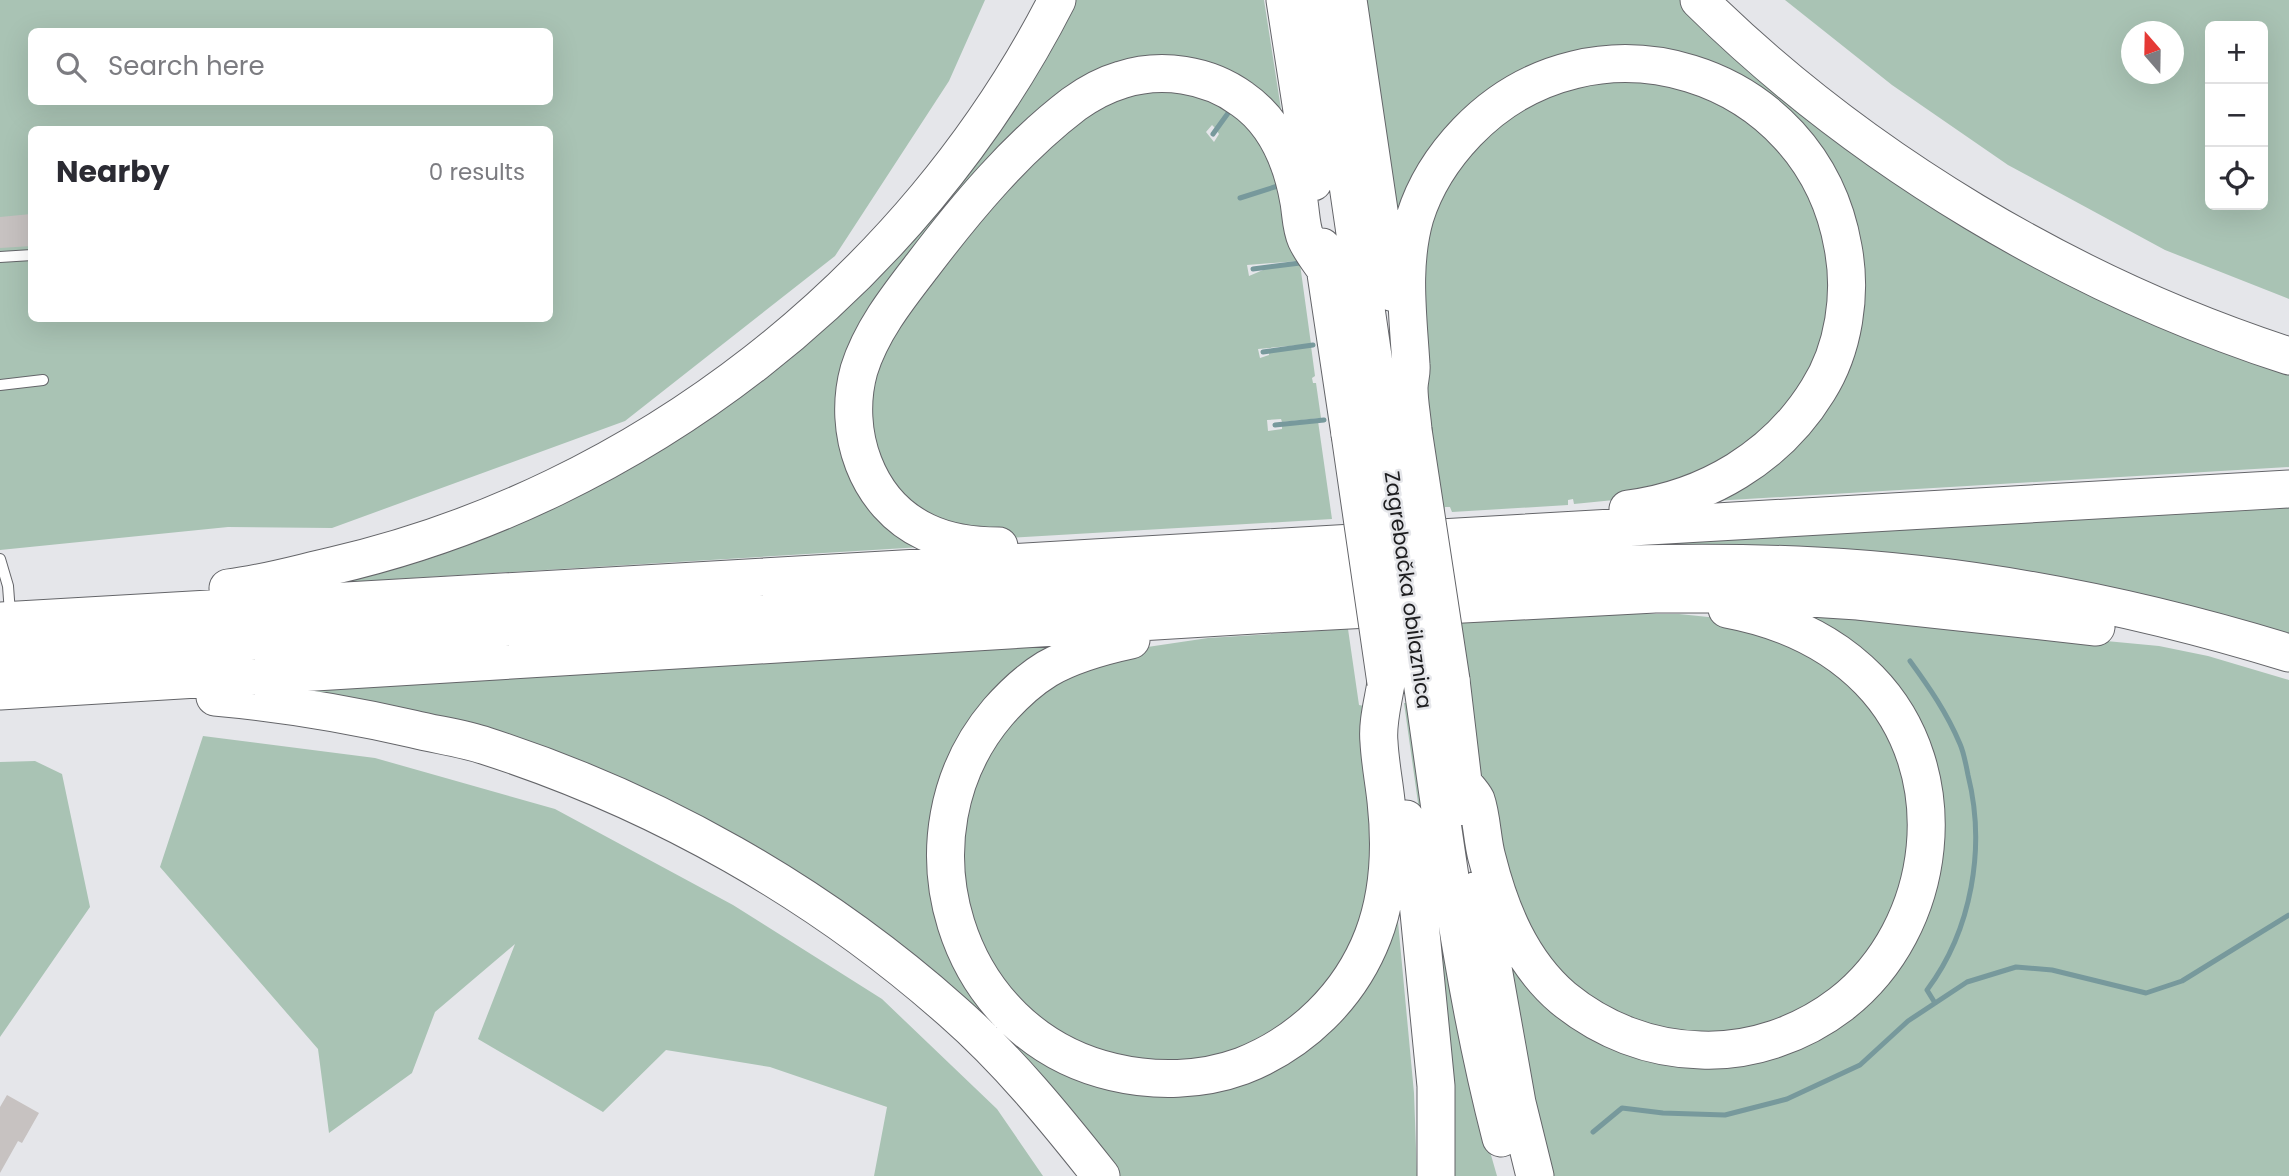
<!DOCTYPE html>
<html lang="en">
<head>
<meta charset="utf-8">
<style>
  body { margin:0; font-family:Poppins,sans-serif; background:#f7f7f7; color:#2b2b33 }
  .controls { position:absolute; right:21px; top:21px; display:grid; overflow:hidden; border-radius:10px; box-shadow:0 7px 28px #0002 }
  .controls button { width:63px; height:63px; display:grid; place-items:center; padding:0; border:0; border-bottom:2px solid #e1e1e2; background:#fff; color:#2b2b33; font:35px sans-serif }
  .compass { position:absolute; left:2121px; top:21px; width:63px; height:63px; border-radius:50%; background:#fff; box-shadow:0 7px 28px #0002; rotate:340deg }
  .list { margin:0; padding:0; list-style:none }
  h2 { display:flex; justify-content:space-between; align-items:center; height:91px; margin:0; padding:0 28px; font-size:30px }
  h2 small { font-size:23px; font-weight:400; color:#7c7c81 }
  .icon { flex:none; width:38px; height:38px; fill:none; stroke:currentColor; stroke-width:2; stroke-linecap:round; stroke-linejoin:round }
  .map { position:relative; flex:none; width:2289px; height:1176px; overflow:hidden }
  .search { position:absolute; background:#fff; box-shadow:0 7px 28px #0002; left:28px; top:28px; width:525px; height:77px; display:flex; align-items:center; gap:18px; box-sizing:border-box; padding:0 24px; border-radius:10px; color:#7c7c81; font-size:26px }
  .panel { position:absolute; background:#fff; box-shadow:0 7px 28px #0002; left:28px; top:126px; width:525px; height:196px; border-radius:10px }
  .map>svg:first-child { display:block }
  .green { fill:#a9c3b4; fill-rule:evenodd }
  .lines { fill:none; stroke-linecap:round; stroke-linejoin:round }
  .stream { stroke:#77999c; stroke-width:5 }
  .building { fill:#c7c2c1 }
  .service-casing { stroke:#646569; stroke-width:12 }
  .motorway-casing { stroke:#646569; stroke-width:39 }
  .service { stroke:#fff; stroke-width:10 }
  .motorway { stroke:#fff; stroke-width:37 }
  .motorway-bridge-casing { stroke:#646569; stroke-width:39; stroke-linecap:butt }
  .motorway-bridge { stroke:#fff; stroke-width:37 }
  .labels { text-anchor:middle; stroke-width:5; stroke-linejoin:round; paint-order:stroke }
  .street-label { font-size:21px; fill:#1d1d1f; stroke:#e5e6ea }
</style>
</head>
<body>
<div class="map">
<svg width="2289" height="1176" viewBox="0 0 2289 1176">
  <rect width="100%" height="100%" fill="#e5e6ea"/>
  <!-- green -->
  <path class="green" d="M0 0H985L949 81 835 256 625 421 332 528 228 527 0 550ZM32 32H550V102H32ZM32 130H550V318H32Z
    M1070 0H1264L1283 122 1259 97 1093 78 840 390 922 547 315 584 770 364Z
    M1361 0H1684L1812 113 2289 368V467L1713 501 1801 437 1856 252 1734 78 1532 70 1395 236Z
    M1785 0H2289V299L2165 250 2008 165 1892 85ZM2210 26H2263V205H2210ZM2132 32H2174V74H2132Z
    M1658 77 1763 126 1824 215 1834 305 1809 384 1736 460 1614 500 1574 504 1573 499 1568 500V505L1452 512 1450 507H1445L1444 513 1428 411 1424 399 1423 229 1466 148 1550 88Z
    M1168 84 1232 104 1216 129 1212 125 1206 132 1214 142 1219 134 1217 131 1233 107 1239 109 1285 183 1260 190 1286 185 1299 261 1247 265 1249 276 1270 267 1300 264 1311 344 1258 349 1260 358 1269 355V351L1311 346 1315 376 1312 378 1313 383H1316L1321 418 1282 422 1281 419 1267 420 1268 431 1282 429V425L1318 421 1332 519 1008 538 964 535 896 495 863 417 870 369 953 245 1090 106Z
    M2289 502V638L1579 551 1633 541Z
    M1797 612 2159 646 2208 656 2289 680V1176H1553L1522 1056 1510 956 1671 1063 1863 1005 1939 797Z
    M1616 614H1679L1718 618 1759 627 1837 667 1892 734 1914 805 1901 902 1849 980 1789 1020 1729 1036 1636 1025 1577 992 1533 944 1481 782 1460 622Z
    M1348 629 1359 705 1364 706 1376 822 1367 913 1333 983 1280 1033 1212 1062 1138 1064 1074 1045 1002 986 965 913 960 826 989 743 1041 689 1134 649 1208 638Z
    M1069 638 1026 668 933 873 1038 1052 1250 1076 1397 911 1414 1093 1417 1176H1114L1101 1156 700 823 253 688Z
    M1404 703H1412L1489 1148 1497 1176H1453L1428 874Z
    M203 736 375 758 555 809 733 905 882 999 997 1109 1043 1176H874L887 1107 770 1067 666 1050 603 1112 478 1039 515 944 435 1012 412 1073 329 1133 318 1049 160 867Z
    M35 761 62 774 90 907 0 1037V762Z"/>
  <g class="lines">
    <!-- stream -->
    <path class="stream" d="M1213 134 1231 109
      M1240 198 1281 185
      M1253 269 1300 263
      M1263 352 1313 345
      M1275 425 1324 420
      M1910 661C1929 687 1947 713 1960 744 1964 753 1966 765 1968 775 1986 847 1972 930 1927 990L1935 1003
      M1593 1132 1622 1108 1663 1113 1725 1115 1787 1099 1860 1065 1908 1021 1967 982 2016 967 2052 970 2146 993 2182 981 2289 915"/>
  </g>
  <!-- building -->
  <path class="building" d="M31 214 32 246 0 248V217Z
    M7 1095 39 1113 22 1143 18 1141 0 1173V1107Z"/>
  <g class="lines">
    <defs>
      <path id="service" d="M0 257 32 255
        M0 385 43 380
        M0 559 8 586 10 613"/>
      <path id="motorway" d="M1285 0 1313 182
        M1321 0 1384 432
        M1348 0 1391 292
        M1699 0C1861 160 2073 286 2289 356
        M1322 247 1350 434
        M1413 430C1412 416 1409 402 1409 388 1409 380 1412 373 1411 365 1408 315 1401 266 1415 217 1425 185 1444 156 1467 132 1593 1 1812 69 1843 247 1852 294 1844 349 1818 390 1777 457 1706 499 1628 509
        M999 546C974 546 949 543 926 532 866 504 842 431 859 370 871 331 898 297 922 266 966 208 1016 148 1074 104 1088 94 1104 85 1121 80 1161 67 1208 74 1242 99 1277 123 1292 162 1299 202 1301 214 1301 228 1306 239 1311 250 1319 260 1326 270
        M228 588C263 584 297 574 332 566 640 495 913 282 1057 0
        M0 621 2289 489
        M1131 640C1103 646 1073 654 1047 669 1029 680 1012 696 998 712 893 835 953 1035 1113 1072 1155 1082 1201 1081 1242 1066 1301 1043 1350 996 1373 936 1389 894 1391 846 1386 801 1384 782 1380 762 1379 742 1377 723 1383 702 1386 683
        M0 656 1541 567C1633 563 1725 561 1816 566 1976 574 2136 606 2289 653
        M1451 680 1466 807
        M1422 681C1444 834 1462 988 1501 1138
        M0 691 1273 614 1655 594H1747L1858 601 2096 627
        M215 697C282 703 348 714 413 729 437 735 462 738 486 746 657 801 818 892 952 1011 1008 1060 1055 1118 1101 1176
        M1463 783C1467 788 1473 794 1476 800 1482 817 1482 841 1487 858 1500 910 1521 962 1563 998 1602 1030 1650 1049 1701 1050 1751 1052 1802 1034 1841 1004 1939 928 1958 771 1869 680 1830 640 1781 619 1727 609
        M1406 819 1417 892 1436 1086V1176
        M1479 889 1517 1103 1535 1176"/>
    </defs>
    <!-- service casing -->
    <use href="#service" class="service-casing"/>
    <!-- motorway casing -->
    <use href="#motorway" class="motorway-casing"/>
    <!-- service -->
    <use href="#service" class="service"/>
    <!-- motorway -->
    <use href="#motorway" class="motorway"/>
    <defs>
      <path id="motorway-bridge" d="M1413 430 1451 680
        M1384 432 1422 681
        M1350 434 1386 683"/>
    </defs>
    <!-- motorway-bridge casing -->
    <use href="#motorway-bridge" class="motorway-bridge-casing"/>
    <!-- motorway-bridge -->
    <use href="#motorway-bridge" class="motorway-bridge"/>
  </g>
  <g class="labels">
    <!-- street labels -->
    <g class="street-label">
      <text transform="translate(1408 590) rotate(82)" y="7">Zagrebačka obilaznica</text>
    </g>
  </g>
</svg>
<div class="controls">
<button>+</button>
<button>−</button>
<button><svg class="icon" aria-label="locate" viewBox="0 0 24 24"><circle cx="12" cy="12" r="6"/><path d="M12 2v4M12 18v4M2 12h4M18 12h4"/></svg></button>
</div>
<svg class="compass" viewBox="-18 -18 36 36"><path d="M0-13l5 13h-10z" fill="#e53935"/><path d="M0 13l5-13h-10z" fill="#7c7c81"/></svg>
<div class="search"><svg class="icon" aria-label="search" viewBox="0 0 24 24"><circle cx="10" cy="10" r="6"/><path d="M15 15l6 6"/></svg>Search here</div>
<section class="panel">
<h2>Nearby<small>0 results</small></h2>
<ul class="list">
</ul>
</section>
</div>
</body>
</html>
